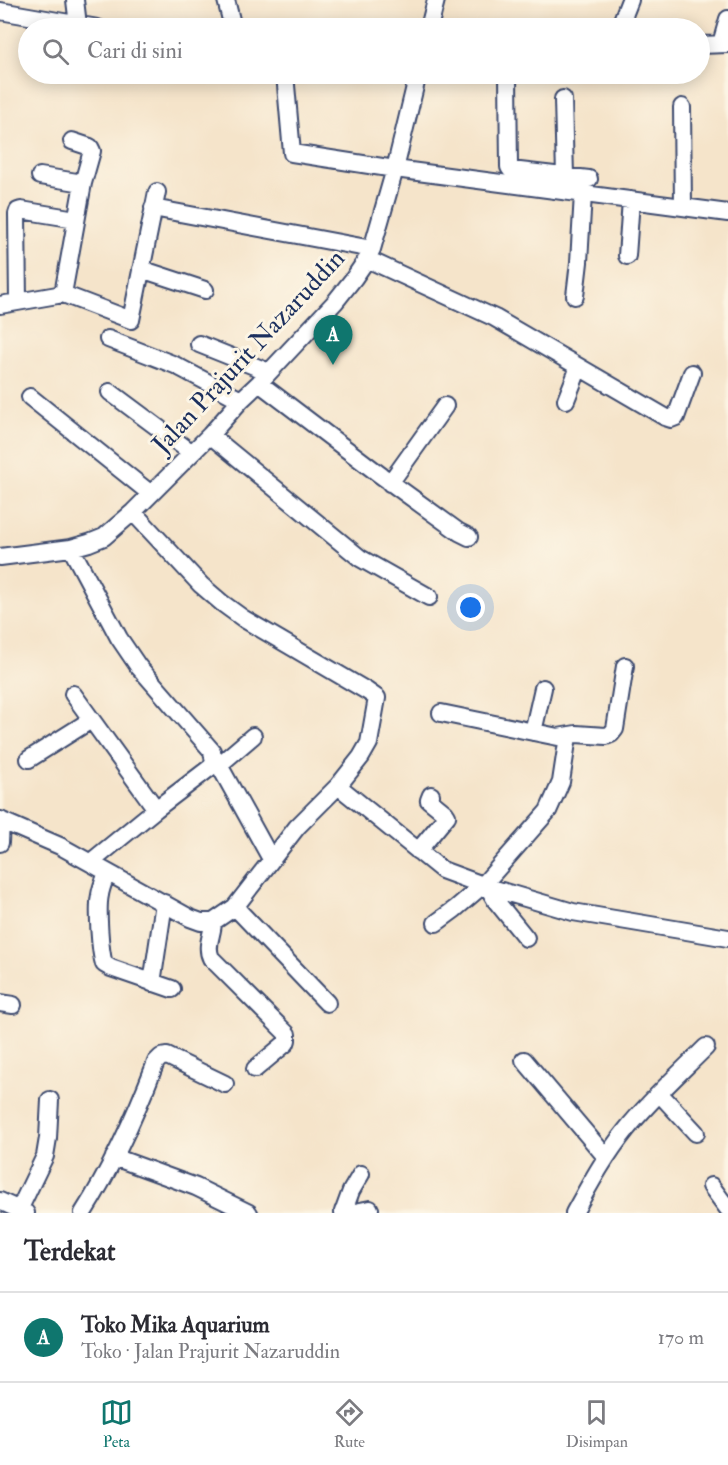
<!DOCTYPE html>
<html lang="id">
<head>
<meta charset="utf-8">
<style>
  body { margin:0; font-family:"IM FELL Double Pica",serif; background:#f2f2f3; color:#2b2b33 }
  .you { position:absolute; left:471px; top:608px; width:21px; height:21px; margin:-15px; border:4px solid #fff; border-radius:50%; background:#1a73e8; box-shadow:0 0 0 9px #1a73e833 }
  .badge { display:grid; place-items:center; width:39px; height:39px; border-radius:50%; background:#0f766e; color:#fff; font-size:20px; font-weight:700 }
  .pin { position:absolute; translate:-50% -50px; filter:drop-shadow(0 2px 3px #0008) }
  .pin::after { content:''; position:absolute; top:32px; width:21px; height:18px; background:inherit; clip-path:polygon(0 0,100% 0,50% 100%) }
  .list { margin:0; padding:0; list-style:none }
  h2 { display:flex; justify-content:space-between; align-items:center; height:78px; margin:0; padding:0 24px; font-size:26px }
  h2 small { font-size:20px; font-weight:400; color:#7c7c81 }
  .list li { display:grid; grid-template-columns:39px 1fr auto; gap:18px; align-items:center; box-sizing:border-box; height:90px; padding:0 24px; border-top:2px solid #e1e1e2 }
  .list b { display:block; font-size:22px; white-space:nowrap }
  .list p { margin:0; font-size:20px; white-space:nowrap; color:#7c7c81 }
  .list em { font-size:20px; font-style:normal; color:#7c7c81 }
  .icon { flex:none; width:33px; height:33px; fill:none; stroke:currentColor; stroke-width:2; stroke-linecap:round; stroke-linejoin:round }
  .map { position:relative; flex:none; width:728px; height:1213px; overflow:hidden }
  .search { position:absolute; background:#fff; box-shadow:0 3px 15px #0003; left:18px; right:18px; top:18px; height:66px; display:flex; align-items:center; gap:15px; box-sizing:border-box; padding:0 21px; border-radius:33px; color:#7c7c81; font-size:22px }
  .sheet { height:168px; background:#fff }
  nav { display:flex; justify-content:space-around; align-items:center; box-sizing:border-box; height:84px; border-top:2px solid #e1e1e2; background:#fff; font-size:16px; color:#7c7c81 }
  nav a { display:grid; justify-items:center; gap:3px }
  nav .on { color:#0f766e }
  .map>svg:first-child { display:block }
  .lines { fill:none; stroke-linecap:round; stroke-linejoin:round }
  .minor-casing { stroke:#3c4a6e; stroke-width:20 }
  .minor { stroke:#fff; stroke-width:16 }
  .labels { text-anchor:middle; stroke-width:6; stroke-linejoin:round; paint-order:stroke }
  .street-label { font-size:26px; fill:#1b2f5e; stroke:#fcf5e5 }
</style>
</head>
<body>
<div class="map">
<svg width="728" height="1213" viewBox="0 0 728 1213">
  <rect width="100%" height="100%" fill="#fcf5e5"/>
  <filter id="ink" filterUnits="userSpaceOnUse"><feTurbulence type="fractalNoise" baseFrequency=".0167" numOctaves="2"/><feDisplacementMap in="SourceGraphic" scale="12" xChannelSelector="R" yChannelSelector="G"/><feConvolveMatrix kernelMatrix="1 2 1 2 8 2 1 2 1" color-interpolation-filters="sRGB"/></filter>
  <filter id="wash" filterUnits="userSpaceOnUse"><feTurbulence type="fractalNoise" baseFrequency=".008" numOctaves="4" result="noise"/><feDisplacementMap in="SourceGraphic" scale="24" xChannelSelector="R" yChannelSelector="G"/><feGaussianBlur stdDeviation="1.35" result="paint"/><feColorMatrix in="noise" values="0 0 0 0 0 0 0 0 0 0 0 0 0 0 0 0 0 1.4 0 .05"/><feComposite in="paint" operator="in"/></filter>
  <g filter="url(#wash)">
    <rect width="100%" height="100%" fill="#f5e4ca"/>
  </g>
  <g filter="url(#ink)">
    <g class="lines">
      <defs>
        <path id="minor" d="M75 0 78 25
          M226 0 233 28
          M0 11 98 28
          M429 28 436 0
          M619 28 630 0
          M721 44 728 19
          M700 45 728 44
          M285 74 292 153 395 169 728 213
          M508 74 509 167 511 170 589 179
          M563 99 565 176
          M682 107 683 207
          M40 176 83 183
          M153 208 372 249
          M627 256 631 200
          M367 259 495 318 665 417 671 419 676 417 692 373
          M141 269 205 290
          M63 294 83 183 92 151 90 147 72 141
          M575 296 579 262 583 194
          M18 302 17 214 18 211 21 210 76 219
          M0 305 63 294 131 320 157 192
          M108 339 175 365 241 400
          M199 344 269 372
          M259 383 379 474 459 532 469 537
          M110 392 192 453
          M30 397 151 494
          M566 400 579 367
          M210 435 360 558 429 597
          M390 483 445 406
          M71 548 119 638 138 666 212 751 214 762 211 767 156 809 91 862
          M0 557 71 548 89 543 104 537 133 512 210 435 241 400 259 383 335 302 354 278 367 259 372 249 395 169 418 74
          M73 694 156 809
          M441 713 558 737 576 734 606 736 611 734 615 729 625 666
          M533 732 543 688
          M29 759 91 720
          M214 762 219 765 271 859
          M219 765 253 736
          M338 786 442 870 488 887 573 912 728 938
          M0 820 60 846 190 918 201 922H213L235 907 297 827 338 786 361 757 369 743 377 698 367 691 244 619 222 603 201 585 133 512
          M0 843 1 820
          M418 851 447 816 445 813 429 800 431 795
          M107 872C105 879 101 887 100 895 97 908 100 951 104 964L111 968 172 989
          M488 887 496 901 526 938
          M235 907 327 1003
          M213 922C213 934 205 946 211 958L287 1034V1040L286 1043 255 1069
          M436 923 455 909 483 885 548 811 561 782 568 736
          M152 983 164 903
          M0 1003 13 1005
          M524 1060 606 1157
          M660 1094 696 1133
          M114 1157 196 1187 249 1213
          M711 1186 728 1209
          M0 1201 26 1213
          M19 1210 45 1156 48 1138 50 1100
          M343 1211 355 1212 370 1209
          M83 1213C113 1166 136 1114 156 1062L161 1057 167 1056 225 1084
          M343 1213 351 1191 361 1174
          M574 1213C590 1184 605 1156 626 1130 650 1100 679 1074 706 1047"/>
      </defs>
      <!-- minor casing -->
      <use href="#minor" class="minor-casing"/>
      <!-- minor -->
      <use href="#minor" class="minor"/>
    </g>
  </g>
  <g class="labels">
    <!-- street labels -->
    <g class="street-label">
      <text transform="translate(248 351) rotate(-47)" y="9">Jalan Prajurit Nazaruddin</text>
    </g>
  </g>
</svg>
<div class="you"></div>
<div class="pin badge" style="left:333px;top:365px">A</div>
<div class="search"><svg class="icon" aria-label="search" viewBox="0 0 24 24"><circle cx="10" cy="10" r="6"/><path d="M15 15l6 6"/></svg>Cari di sini</div>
</div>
<section class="sheet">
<h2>Terdekat<small></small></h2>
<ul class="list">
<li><span class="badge">A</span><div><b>Toko Mika Aquarium</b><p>Toko · Jalan Prajurit Nazaruddin</p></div><em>170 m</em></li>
</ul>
</section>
<nav>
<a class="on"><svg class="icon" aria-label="map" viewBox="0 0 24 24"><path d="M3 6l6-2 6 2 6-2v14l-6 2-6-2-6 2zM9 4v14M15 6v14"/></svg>Peta</a>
<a><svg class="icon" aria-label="directions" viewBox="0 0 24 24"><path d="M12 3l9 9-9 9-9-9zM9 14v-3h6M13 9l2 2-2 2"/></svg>Rute</a>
<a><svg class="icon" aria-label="saved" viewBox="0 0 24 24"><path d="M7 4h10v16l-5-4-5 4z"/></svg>Disimpan</a>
</nav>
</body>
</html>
